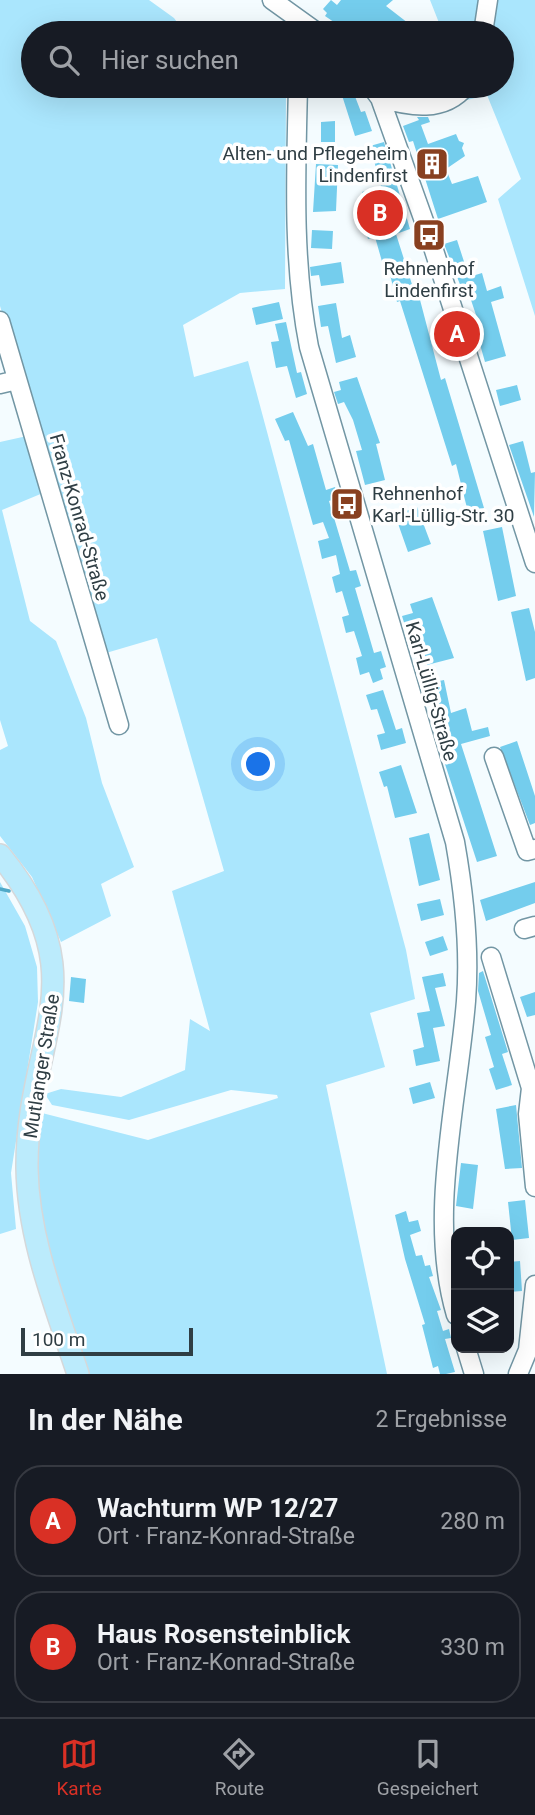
<!DOCTYPE html>
<html lang="de">
<head>
<meta charset="utf-8">
<style>
  body { margin:0; font-family:Roboto,sans-serif; background:#20242c; color:#f1f3f6 }
  .controls { position:absolute; right:21px; bottom:21px; display:grid; overflow:hidden; border-radius:14px; box-shadow:0 7px 28px #0002 }
  .controls button { width:63px; height:63px; display:grid; place-items:center; padding:0; border:0; border-bottom:2px solid #363941; background:#171b24; color:#f1f3f6; font:35px sans-serif }
  .scale { position:absolute; left:21px; bottom:18px; width:172px; box-sizing:border-box; padding-left:7px; border:4px solid #2f3e44; border-top:0; font-size:19px; line-height:24px; white-space:nowrap; color:#2f3e44; -webkit-text-stroke:5px #fff; paint-order:stroke }
  .you { position:absolute; left:259px; top:765px; width:24px; height:24px; margin:-18px; border:5px solid #fff; border-radius:50%; background:#1a73e8; box-shadow:0 0 0 10px #1a73e833 }
  .badge { display:grid; place-items:center; width:46px; height:46px; border-radius:50%; background:#d93025; color:#fff; font-size:23px; font-weight:700 }
  .pin { position:absolute; translate:-50% -50%; border:4px solid #fff; box-shadow:0 2px 7px #0006 }
  .list { margin:0; padding:0; list-style:none }
  h2 { display:flex; justify-content:space-between; align-items:center; height:91px; margin:0; padding:0 28px; font-size:30px }
  h2 small { font-size:23px; font-weight:400; color:#9ea1a6 }
  .list li { display:grid; grid-template-columns:46px 1fr auto; gap:21px; align-items:center; box-sizing:border-box; height:112px; margin:0 14px 14px; padding:0 14px; border:2px solid #363941; border-radius:28px }
  .list b { display:block; font-size:26px; white-space:nowrap }
  .list p { margin:0; font-size:23px; white-space:nowrap; color:#9ea1a6 }
  .list em { font-size:23px; font-style:normal; color:#9ea1a6 }
  .icon { flex:none; width:38px; height:38px; fill:none; stroke:currentColor; stroke-width:2; stroke-linecap:round; stroke-linejoin:round }
  .map { position:relative; flex:none; width:535px; height:1374px; overflow:hidden }
  .search { position:absolute; background:#171b24; box-shadow:0 7px 28px #0002; left:21px; right:21px; top:21px; height:77px; display:flex; align-items:center; gap:18px; box-sizing:border-box; padding:0 24px; border-radius:38px; color:#9ea1a6; font-size:26px }
  .sheet { height:343px; background:#171b24 }
  nav { display:flex; justify-content:space-around; align-items:center; box-sizing:border-box; height:98px; border-top:2px solid #363941; background:#171b24; font-size:19px; color:#9ea1a6 }
  nav a { display:grid; justify-items:center; gap:4px }
  nav .on { color:#d93025 }
  .map>svg:first-child { display:block }
  .green { fill:#aae6fd }
  .lines { fill:none; stroke-linecap:round; stroke-linejoin:round }
  .stream { stroke:#4fa9c8; stroke-width:3.5 }
  .building { fill:#74cded }
  .minor-casing { stroke:#7296a4; stroke-width:21 }
  .major-casing { stroke:#d5d8da; stroke-width:24 }
  .minor { stroke:#fff; stroke-width:18 }
  .major { stroke:#bbebfc; stroke-width:21 }
  .labels { text-anchor:middle; stroke-width:7; stroke-linejoin:round; paint-order:stroke }
  .poi-label { font-size:19px; fill:#2f3e44; stroke:#fff; text-anchor:end }
  .street-label { font-size:19px; fill:#2f3e44; stroke:#fff }
</style>
</head>
<body>
<div class="map">
<svg width="535" height="1374" viewBox="0 0 535 1374">
  <rect width="100%" height="100%" fill="#f4fcff"/>
  <!-- green -->
  <path class="green" d="M0 0H149L174 18 185 33H33V86H286L285 289 240 293 183 325 194 377 248 361 406 950 415 999 370 1013 385 1067 326 1085 387 1374H86L41 1234 36 1154 42 1113 148 1140 278 1098 277 1095 231 1090 129 1120 52 1105 45 1094 61 1089 121 1097 185 1070 190 1019 210 1031 172 891 224 871 157 638 106 653 0 306Z
    M430 0H535V316L498 199 521 179 487 95 467 100 462 86H502V33H443Z
    M27 436 43 493 2 510 30 621 56 641 86 718 102 783 134 867 101 884 111 916 61 942 32 877 0 836V750L8 746 0 720V442Z
    M0 882 25 926 37 967 38 1002 11 1173 16 1229 0 1234Z"/>
  <g class="lines">
    <!-- stream -->
    <path class="stream" d="M0 889 9 891"/>
  </g>
  <!-- building -->
  <path class="building" d="M331 0 337 5 341 0H393L386 6 408 23 400 33H350L325 16 327 13 323 9Z
    M339 86H351L361 112 365 111 372 131 355 136Z
    M417 117H428L430 122 421 125 428 144 456 134 459 141 464 143 462 148 465 156 446 169 452 184 478 176 487 202 438 219 413 141 409 142 403 126 419 120Z
    M335 121V142H321V122Z
    M384 142 410 229 396 234 416 297 419 296 441 380 445 378 484 508 468 512 456 464 452 466 400 301 397 302 389 271 385 272 375 237 368 239 364 224 371 221 362 192 381 186 370 146Z
    M316 164 338 165 336 211 313 212Z
    M312 230 333 231 332 249 311 248Z
    M457 240 469 277 482 273 487 291 501 286 504 298 491 302 506 356 485 362 475 327 471 328 468 319 476 315 468 291 463 292 444 244Z
    M341 262 344 283 321 286 319 275 311 276 310 267Z
    M279 302 283 319 256 325 252 308Z
    M336 303 342 338 350 335 356 357 336 363 328 326 321 327 318 306Z
    M286 322 297 373 301 372 307 394 296 398 287 366 276 368 271 342 279 341 275 324Z
    M357 377 380 443 376 444 385 480 365 485 356 451 362 450 353 420 344 402 338 404 334 392 341 390 339 382Z
    M517 385 521 400 500 406 496 390Z
    M293 412 308 446 313 444 326 490 335 487 338 498 329 501 350 571 356 570 361 586 355 588 374 653 381 651 386 667 380 669 383 679 373 683 369 672 360 675 356 658 362 656 354 631 346 633 342 617 349 615 342 591 336 593 332 577 340 574 336 555 322 559 318 541 329 538 323 522 313 525 289 440 285 441 275 419Z
    M523 441 531 473 535 472 534 517 509 445Z
    M417 507 431 544 408 552 395 515Z
    M502 527 516 596 498 601 483 531Z
    M432 597 454 658 427 665 417 626 406 629 402 616 413 613 410 604Z
    M529 608 535 632V678L526 681 511 612Z
    M444 680 451 713 466 708 472 731 488 727 490 736 461 744 497 856 477 862 445 764 455 761 438 699 429 701 425 684Z
    M383 690 396 730 402 728 406 743 381 750 377 735 385 733 377 709 371 710 366 695Z
    M517 741 535 796V823L530 825 500 747Z
    M401 765 417 813 395 818 387 786 384 787 379 772Z
    M429 833 440 880 419 886 409 838Z
    M535 882V903L486 921 480 900Z
    M440 899 444 915 421 921 417 904Z
    M443 936 448 950 430 956 425 942Z
    M483 971 508 1052 502 1054 512 1085 496 1090 489 1069 494 1067 485 1037 491 1035 478 991 479 973Z
    M443 973 446 986 435 988 445 1026 433 1028 440 1061 416 1066 413 1050 424 1047 417 1013 430 1011 422 977Z
    M71 977 86 979 84 1003 69 1001Z
    M535 992V1015L527 1017 520 997Z
    M430 1082 435 1098 413 1104 409 1088Z
    M516 1105 522 1168 505 1169 496 1109Z
    M461 1163 478 1165 473 1209 456 1206Z
    M525 1200 529 1238 512 1240 508 1202Z
    M406 1211 409 1222 418 1220 421 1231 410 1235 416 1256 422 1255 425 1266 430 1265 433 1276 429 1277 441 1310 437 1311 443 1331 449 1329 451 1338 445 1339 455 1372 446 1374H440L438 1366 433 1368 422 1325 425 1324 405 1259 395 1215Z
    M520 1261 522 1291 509 1292V1262Z"/>
  <g class="lines">
    <defs>
      <path id="minor" d="M272 0 318 33
        M483 33 488 0
        M298 86C296 174 292 260 309 347L455 842C464 893 470 949 466 1001 458 1101 427 1217 456 1315
        M371 86 380 98 429 235 535 563
        M380 98C410 107 444 113 466 86
        M0 321 119 725
        M0 384 17 380
        M494 757 527 851 535 849
        M524 929 535 926
        M491 957 531 1088 528 1114 535 1187
        M466 1348 474 1374
        M518 1374 528 1350 535 1285"/>
      <path id="major" d="M0 855C101 978 26 1038 27 1168 28 1240 56 1307 78 1374"/>
    </defs>
    <!-- minor casing -->
    <use href="#minor" class="minor-casing"/>
    <!-- major casing -->
    <use href="#major" class="major-casing"/>
    <!-- minor -->
    <use href="#minor" class="minor"/>
    <!-- major -->
    <use href="#major" class="major"/>
  </g>
  <!-- icons -->
  <defs>
    <symbol id="building-square" viewBox="-11 -11 22 22"><rect x="-9" y="-9" width="18" height="18" rx="4" fill="#884020" stroke="#fff"/><path d="M-4-6H4V6H1V3H-1V6H-4ZM-2.5-4.3h1.7v1.8h-1.7ZM.8-4.3h1.7v1.8H.8ZM-2.5-1h1.7V.8h-1.7ZM.8-1h1.7V.8H.8Z" fill="#fff"/></symbol>
    <symbol id="bus-square" viewBox="-11 -11 22 22"><rect x="-9" y="-9" width="18" height="18" rx="4" fill="#884020" stroke="#fff"/><path d="M-5-6H5V4H4V6H2V4H-2V6H-4V4H-5ZM-3.5-4V0h7V-4ZM-3.5 1.2v1.5H-2V1.2ZM2 1.2v1.5H3.5V1.2Z" fill="#fff"/></symbol>
  </defs>
  <g fill-rule="evenodd">
    <use href="#building-square" x="413" y="145" width="38" height="38"/>
    <use href="#bus-square" x="410" y="216" width="38" height="38"/>
    <use href="#bus-square" x="328" y="485" width="38" height="38"/>
  </g>
  <g class="labels">
    <!-- poi labels -->
    <g class="poi-label">
      <text x="408" y="160">Alten- und Pflegeheim<tspan x="408" dy="22">Lindenfirst</tspan></text>
      <text x="429" y="275" text-anchor="middle">Rehnenhof<tspan x="429" dy="22">Lindenfirst</tspan></text>
      <text x="372" y="500" text-anchor="start">Rehnenhof<tspan x="372" dy="22">Karl-Lüllig-Str. 30</tspan></text>
    </g>
    <!-- street labels -->
    <g class="street-label">
      <text transform="translate(80 517) rotate(74)" y="7">Franz-Konrad-Straße</text>
      <text transform="translate(432 691) rotate(74)" y="7">Karl-Lüllig-Straße</text>
      <text transform="translate(41 1066) rotate(-81)" y="7">Mutlanger Straße</text>
    </g>
  </g>
</svg>
<div class="controls">
<button><svg class="icon" aria-label="locate" viewBox="0 0 24 24"><circle cx="12" cy="12" r="6"/><path d="M12 2v4M12 18v4M2 12h4M18 12h4"/></svg></button>
<button><svg class="icon" aria-label="layers" viewBox="0 0 24 24"><path d="M12 4l9 5-9 5-9-5zM3 14l9 5 9-5"/></svg></button>
</div>
<div class="scale">100 m</div>
<div class="you"></div>
<div class="pin badge" style="left:457px;top:334px">A</div>
<div class="pin badge" style="left:380px;top:213px">B</div>
<div class="search"><svg class="icon" aria-label="search" viewBox="0 0 24 24"><circle cx="10" cy="10" r="6"/><path d="M15 15l6 6"/></svg>Hier suchen</div>
</div>
<section class="sheet">
<h2>In der Nähe<small>2 Ergebnisse</small></h2>
<ul class="list">
<li><span class="badge">A</span><div><b>Wachturm WP 12/27</b><p>Ort · Franz-Konrad-Straße</p></div><em>280 m</em></li>
<li><span class="badge">B</span><div><b>Haus Rosensteinblick</b><p>Ort · Franz-Konrad-Straße</p></div><em>330 m</em></li>
</ul>
</section>
<nav>
<a class="on"><svg class="icon" aria-label="map" viewBox="0 0 24 24"><path d="M3 6l6-2 6 2 6-2v14l-6 2-6-2-6 2zM9 4v14M15 6v14"/></svg>Karte</a>
<a><svg class="icon" aria-label="directions" viewBox="0 0 24 24"><path d="M12 3l9 9-9 9-9-9zM9 14v-3h6M13 9l2 2-2 2"/></svg>Route</a>
<a><svg class="icon" aria-label="saved" viewBox="0 0 24 24"><path d="M7 4h10v16l-5-4-5 4z"/></svg>Gespeichert</a>
</nav>
</body>
</html>
